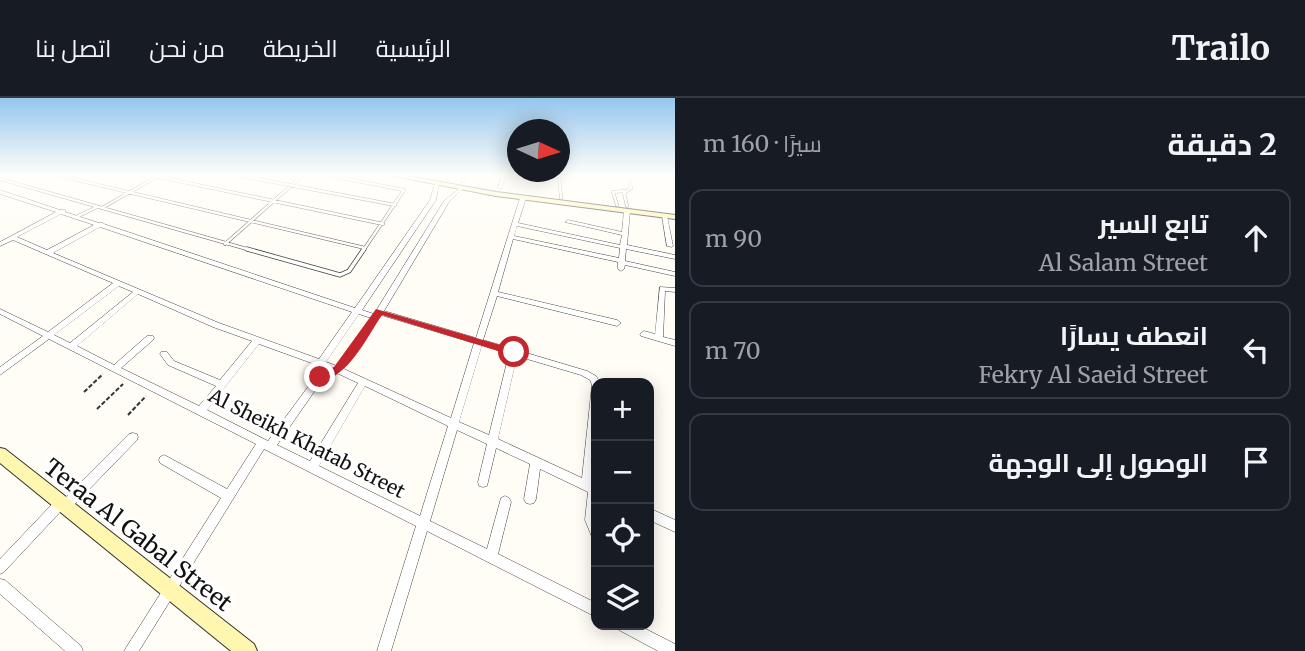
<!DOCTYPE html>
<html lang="ar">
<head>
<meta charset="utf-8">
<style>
  body { margin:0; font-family:Merriweather,Cairo,serif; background:#20242c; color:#f1f3f6; direction:rtl }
  .controls { position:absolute; right:21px; bottom:21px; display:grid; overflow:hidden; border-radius:14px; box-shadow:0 4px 18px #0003 }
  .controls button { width:63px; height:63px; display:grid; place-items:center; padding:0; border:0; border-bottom:2px solid #363941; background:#171b24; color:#f1f3f6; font:35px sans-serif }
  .compass { position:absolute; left:507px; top:21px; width:63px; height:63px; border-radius:50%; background:#171b24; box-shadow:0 4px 18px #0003; rotate:94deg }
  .stop { position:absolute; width:21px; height:21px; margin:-16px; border:5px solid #c4262e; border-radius:50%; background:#fff }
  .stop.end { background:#c4262e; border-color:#fff; box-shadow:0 2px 7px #0008 }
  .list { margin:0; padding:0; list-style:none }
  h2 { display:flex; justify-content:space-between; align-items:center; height:91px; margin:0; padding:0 28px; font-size:30px }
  h2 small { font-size:23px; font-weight:400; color:#9ea1a6 }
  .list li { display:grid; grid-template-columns:46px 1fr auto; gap:21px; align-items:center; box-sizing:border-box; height:98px; margin:0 14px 14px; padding:0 14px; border:2px solid #363941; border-radius:14px }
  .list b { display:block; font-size:26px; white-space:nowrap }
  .list p { margin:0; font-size:23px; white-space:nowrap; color:#9ea1a6 }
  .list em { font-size:23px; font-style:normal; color:#9ea1a6 }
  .icon { flex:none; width:38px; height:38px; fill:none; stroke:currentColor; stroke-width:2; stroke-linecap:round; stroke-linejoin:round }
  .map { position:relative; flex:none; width:675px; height:553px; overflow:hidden; direction:ltr }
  header { display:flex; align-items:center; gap:42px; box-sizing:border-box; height:98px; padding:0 35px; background:#171b24; border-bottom:2px solid #363941 }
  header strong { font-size:33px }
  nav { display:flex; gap:38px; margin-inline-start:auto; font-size:24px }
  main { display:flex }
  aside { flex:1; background:#171b24 }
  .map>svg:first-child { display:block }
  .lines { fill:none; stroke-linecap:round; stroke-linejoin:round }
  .lane-far1-casing { stroke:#444; stroke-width:3.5 }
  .lane-casing { stroke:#444; stroke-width:5 }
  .street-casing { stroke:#444; stroke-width:1 }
  .secondary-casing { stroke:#333; stroke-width:2 }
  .path { stroke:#333; stroke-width:2; stroke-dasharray:4.5 2; stroke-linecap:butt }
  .lane-far1 { stroke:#fff; stroke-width:2.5 }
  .lane { stroke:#fff; stroke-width:3.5 }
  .street { fill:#fff; fill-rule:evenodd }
  .secondary { fill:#fff6b0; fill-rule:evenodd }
  .route { fill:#c4262e }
  .labels { text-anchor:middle; stroke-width:7; stroke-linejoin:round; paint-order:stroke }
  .street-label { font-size:19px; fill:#111; stroke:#fff }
  .near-street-label { font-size:23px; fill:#111; stroke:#fff }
</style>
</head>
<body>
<header>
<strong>Trailo</strong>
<nav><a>الرئيسية</a><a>الخريطة</a><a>من نحن</a><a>اتصل بنا</a></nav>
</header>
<main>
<aside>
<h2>2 دقيقة<small>سيرًا · 160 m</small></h2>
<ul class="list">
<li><svg class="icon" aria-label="ahead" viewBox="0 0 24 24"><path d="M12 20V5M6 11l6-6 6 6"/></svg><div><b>تابع السير</b><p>Al Salam Street</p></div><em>90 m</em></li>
<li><svg class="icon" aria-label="left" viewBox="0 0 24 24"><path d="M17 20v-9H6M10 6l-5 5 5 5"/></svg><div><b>انعطف يسارًا</b><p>Fekry Al Saeid Street</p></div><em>70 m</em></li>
<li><svg class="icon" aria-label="arrive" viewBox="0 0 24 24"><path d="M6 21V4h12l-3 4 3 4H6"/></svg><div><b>الوصول إلى الوجهة</b></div></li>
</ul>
</aside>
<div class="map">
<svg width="675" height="553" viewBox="0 0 675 553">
  <rect width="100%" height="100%" fill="#fffdf5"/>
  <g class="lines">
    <defs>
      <path id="lane-far1" d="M56 77 365 150
        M150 77 383 126
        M236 77 395 107
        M326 77 404 92 363 153
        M559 77 561 100
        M0 81 254 153
        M0 81 6 77
        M462 83 466 77
        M617 107 613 94 624 93
        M627 108 624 95 631 90 630 85
        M102 110 158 78
        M78 118 97 109
        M225 146 303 77"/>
      <path id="lane" d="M247 151 340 177 349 173 364 151"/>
      <path id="street" d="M502 77H506L502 90 500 91 498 90Z
        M437 84 439 85 436 102 362 212 374 216 444 103 461 89 463 90 449 104 384 213 476 240 520 100 523 98 526 100 518 125 620 147 622 137 565 124 568 122 622 134 624 113 627 111 630 113 627 147 675 157V161L626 151 625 163 675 174V178L625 167 624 171 621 173 618 171V164L513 141 498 194 617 222 621 225 617 228 497 198 483 242 587 273 596 278 600 285H596V341L593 385 596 387V441L592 439 585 422 588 394 540 371 536 401 534 405 530 406 526 405 524 401 530 366 496 350 487 388 483 389 479 388 478 384 487 346 457 332 430 423 487 451 501 400 505 398 509 400 511 404 498 456 596 505V519L427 433 391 553H377L416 428 264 351 139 553H124L221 400 160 365 159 362 160 359 164 357 168 359 227 391 256 346 49 241 0 277V269L43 238 0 216V211L48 234 113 185 13 142 0 148V144L56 114 0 96V92L60 112H65V114L99 125H103L104 126 355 210 430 102 435 85ZM61 116 94 127 47 152 17 139ZM517 128 620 150 619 160 514 138ZM100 129 352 214 319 261 219 225 53 155ZM119 188 133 194 70 245 54 237ZM138 196 213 229 252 243 220 282 174 263 167 254H161L160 256 168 267 216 288 199 308 121 270 153 242 154 240 153 238H147L114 267 77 248ZM359 216 371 220 337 268 326 264ZM381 217 474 245 451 320 344 271ZM259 246 317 267 316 278 268 343 207 312ZM482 247 509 256 489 337 459 324ZM517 258 581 277 590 282 592 287 582 380 498 341ZM339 276 358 285 310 363 277 347 323 281ZM365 288 448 328 420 418 319 368Z
        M662 117 667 118 673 148 672 149 667 148Z
        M660 189 675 190V194L665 193 663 239 675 242V248L641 238 640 236 644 233 655 236Z
        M133 335 137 336 138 339 137 342 69 412 65 414 62 412 4 474 0 476V461L57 401 61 399 64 401 129 336Z
        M649 410 675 422V434L649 422Z
        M0 481 5 482 81 548 83 553H65L0 496Z
        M617 527H638L675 546V553H658L619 532Z"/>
      <path id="secondary" d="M389 77H402L496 94 675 117V121L496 98Z
        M0 350 5 351 254 546 257 553H231L0 365Z"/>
    </defs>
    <!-- lane-far1 casing -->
    <use href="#lane-far1" class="lane-far1-casing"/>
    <!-- lane casing -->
    <use href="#lane" class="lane-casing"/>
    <!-- street casing -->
    <use href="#street" class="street-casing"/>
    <!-- secondary casing -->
    <use href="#secondary" class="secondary-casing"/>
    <!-- path -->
    <path class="path" d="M84 294 103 276
      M97 311 123 286
      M128 317 146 298"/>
    <!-- lane-far1 -->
    <use href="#lane-far1" class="lane-far1"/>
    <!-- lane -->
    <use href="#lane" class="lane"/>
    <!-- street -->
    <use href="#street" class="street"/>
    <!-- secondary -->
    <use href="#secondary" class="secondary"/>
  </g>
  <!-- sky -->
  <linearGradient id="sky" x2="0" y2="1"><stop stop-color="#95c6ee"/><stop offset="0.5" stop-color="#fffefa"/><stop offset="1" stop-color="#fffefa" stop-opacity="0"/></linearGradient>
  <rect width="675" height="154" fill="url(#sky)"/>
  <!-- route -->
  <path class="route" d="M376 211 518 252 520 254 514 258 382 217C367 239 345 286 316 282V276L334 269Z"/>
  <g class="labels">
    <!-- street labels -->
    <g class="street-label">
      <text transform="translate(307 345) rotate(27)" y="7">Al Sheikh Khatab Street</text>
    </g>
    <!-- near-street labels -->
    <g class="near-street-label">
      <text transform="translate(138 437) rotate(38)" y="8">Teraa Al Gabal Street</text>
    </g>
  </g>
</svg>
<div class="controls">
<button>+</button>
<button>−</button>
<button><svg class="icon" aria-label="locate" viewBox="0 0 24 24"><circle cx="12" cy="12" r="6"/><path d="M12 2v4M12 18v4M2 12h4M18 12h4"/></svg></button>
<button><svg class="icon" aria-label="layers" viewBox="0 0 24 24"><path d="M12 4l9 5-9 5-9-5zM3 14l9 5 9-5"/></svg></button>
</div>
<svg class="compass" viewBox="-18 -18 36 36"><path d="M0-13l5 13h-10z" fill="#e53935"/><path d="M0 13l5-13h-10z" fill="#9ea1a6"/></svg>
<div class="stop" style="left:514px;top:254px"></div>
<div class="stop end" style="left:320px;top:279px"></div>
</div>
</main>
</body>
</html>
